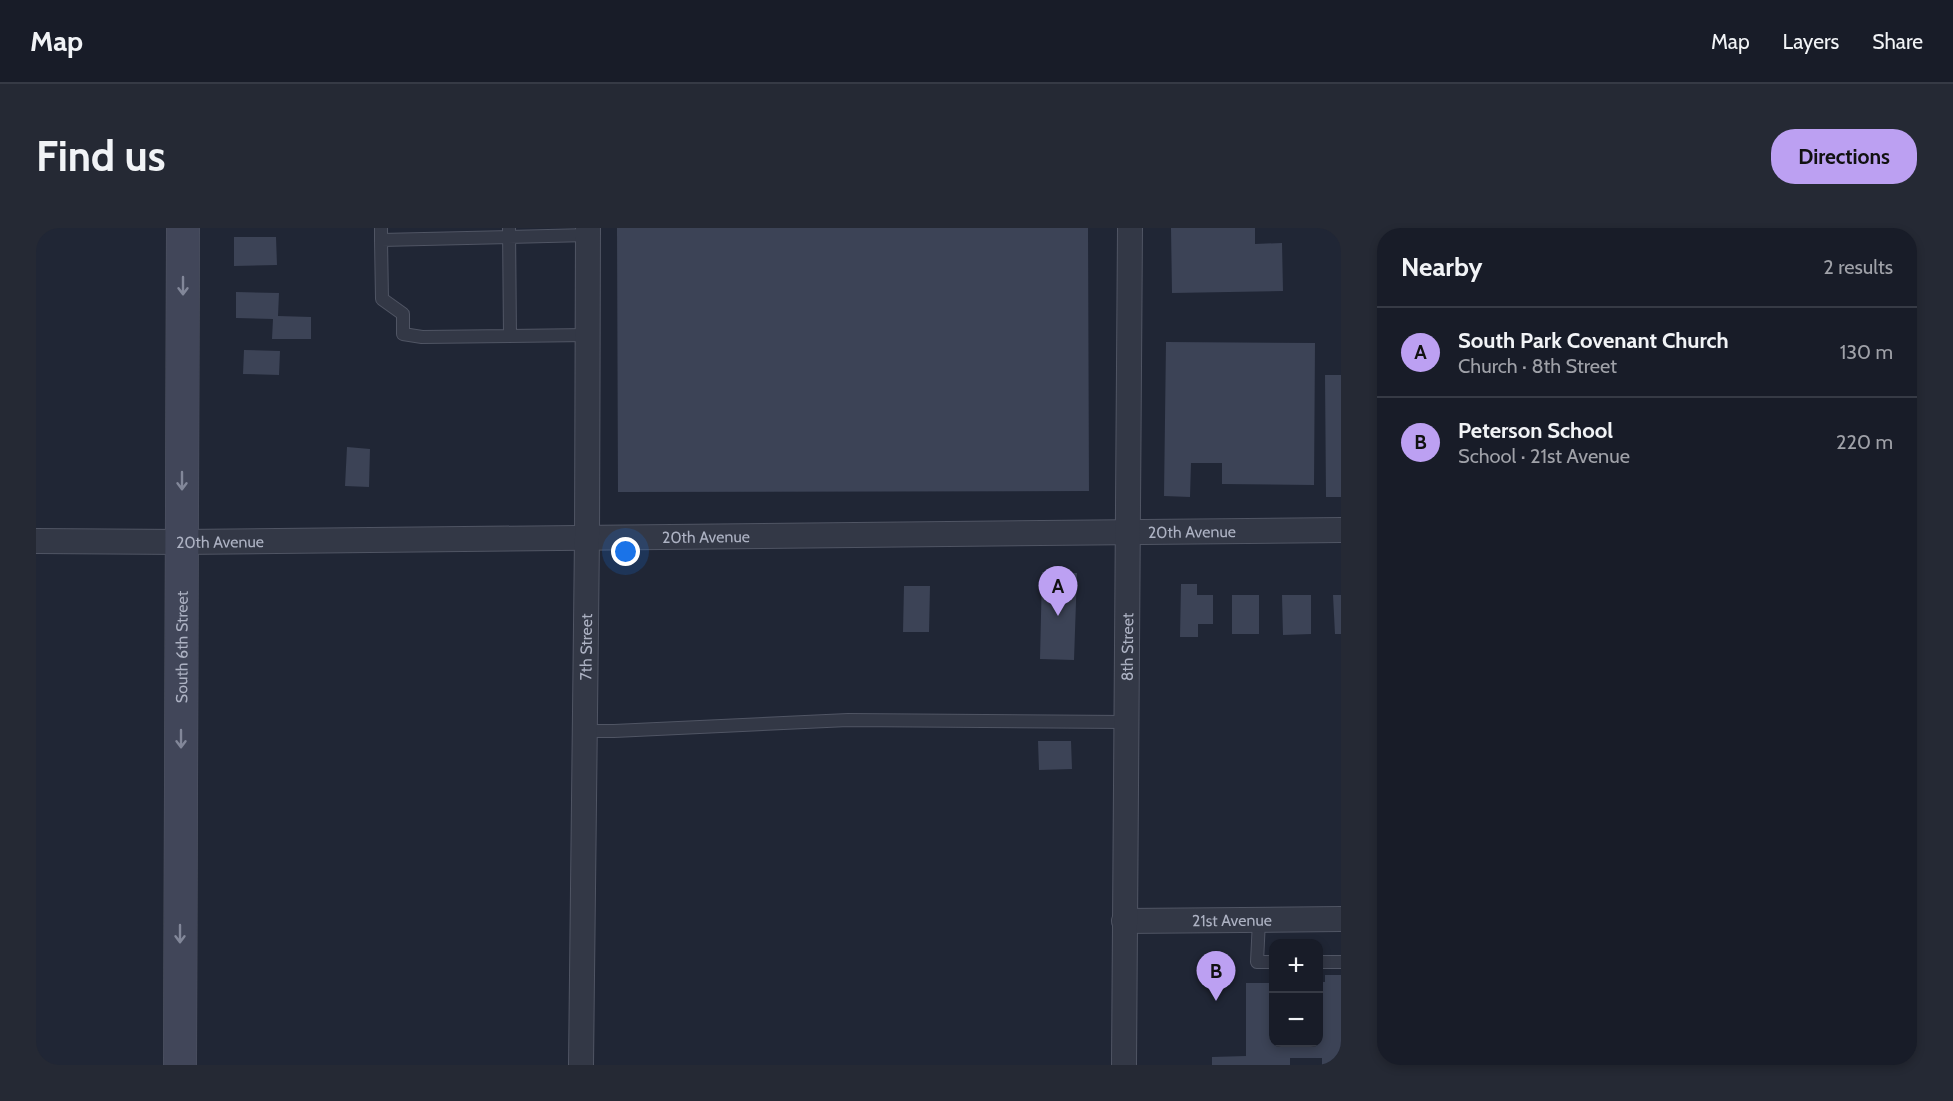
<!DOCTYPE html>
<html lang="en">
<head>
<meta charset="utf-8">
<style>
  body { margin:0; font-family:Cabin,sans-serif; background:#252934; color:#f1f3f6 }
  .controls { position:absolute; right:18px; bottom:18px; display:grid; overflow:hidden; border-radius:12px; box-shadow:0 3px 9px #0003 }
  .controls button { width:54px; height:54px; display:grid; place-items:center; padding:0; border:0; border-bottom:2px solid #363a45; background:#181c28; color:#f1f3f6; font:30px sans-serif }
  .you { position:absolute; left:590px; top:324px; width:21px; height:21px; margin:-15px; border:4px solid #fff; border-radius:50%; background:#1a73e8; box-shadow:0 0 0 9px #1a73e833 }
  .badge { display:grid; place-items:center; width:39px; height:39px; border-radius:50%; background:#bca0f2; color:#111; font-size:20px; font-weight:700 }
  .pin { position:absolute; translate:-50% -50px; filter:drop-shadow(0 2px 3px #0008) }
  .pin::after { content:''; position:absolute; top:32px; width:21px; height:18px; background:inherit; clip-path:polygon(0 0,100% 0,50% 100%) }
  .list { margin:0; padding:0; list-style:none }
  h2 { display:flex; justify-content:space-between; align-items:center; height:78px; margin:0; padding:0 24px; font-size:26px }
  h2 small { font-size:20px; font-weight:400; color:#9fa1a8 }
  .list li { display:grid; grid-template-columns:39px 1fr auto; gap:18px; align-items:center; box-sizing:border-box; height:90px; padding:0 24px; border-top:2px solid #363a45 }
  .list b { display:block; font-size:22px; white-space:nowrap }
  .list p { margin:0; font-size:20px; white-space:nowrap; color:#9fa1a8 }
  .list em { font-size:20px; font-style:normal; color:#9fa1a8 }
  .map { position:relative; flex:none; width:1305px; height:837px; overflow:hidden; border-radius:24px }
  header { display:flex; align-items:center; gap:36px; box-sizing:border-box; height:84px; padding:0 30px; background:#181c28; border-bottom:2px solid #363a45 }
  header strong { font-size:28px }
  nav { display:flex; gap:33px; margin-inline-start:auto; font-size:21px }
  .intro { display:flex; align-items:center; justify-content:space-between; box-sizing:border-box; height:144px; padding:0 36px }
  h1 { margin:0; font-size:42px }
  .button { padding:15px 27px; border-radius:24px; background:#bca0f2; color:#111; font-size:21px; font-weight:700 }
  main { display:flex; gap:36px; padding:0 36px }
  aside { flex:1; background:#181c28; border-radius:24px; box-shadow:0 3px 9px #0003 }
  .map>svg:first-child { display:block }
  .building { fill:#3c4356 }
  .lines { fill:none; stroke-linecap:round; stroke-linejoin:round }
  .lane-casing { stroke:#505564; stroke-width:14 }
  .street-casing { stroke:#505564; stroke-width:26 }
  .secondary-casing { stroke:#505564; stroke-width:34 }
  .lane { stroke:#333846; stroke-width:12 }
  .street { stroke:#333846; stroke-width:24 }
  .secondary { stroke:#414659; stroke-width:33 }
  .oneway { stroke:#828799 }
  .labels { text-anchor:middle; stroke-width:5; stroke-linejoin:round; paint-order:stroke }
  .street-label { font-size:16px; fill:#adb2c3; stroke:#191d2a }
</style>
</head>
<body>
<header>
<strong>Map</strong>
<nav><a>Map</a><a>Layers</a><a>Share</a></nav>
</header>
<div class="intro"><h1>Find us</h1><a class="button">Directions</a></div>
<main>
<div class="map">
<svg width="1305" height="837" viewBox="0 0 1305 837">
  <rect width="100%" height="100%" fill="#202635"/>
  <!-- building -->
  <path class="building" d="M581 0H1052L1053 263 582 264Z
    M1135 0H1219V16L1246 15 1247 63 1136 65Z
    M198 9H240L241 37 198 38Z
    M200 64 243 65 242 88 275 89V111H236L237 91 200 90Z
    M1130 114 1279 115 1278 257 1186 256V235H1155L1154 269 1128 268Z
    M208 122 244 123 243 147 207 146Z
    M1289 147H1305V269H1290Z
    M311 219 334 221 333 259 309 258Z
    M1006 344 1041 345 1038 432 1004 431Z
    M1145 356H1161V367H1177V396H1162V409H1144Z
    M868 358H894L893 404H867Z
    M1196 367H1223V406H1196Z
    M1246 367H1275V406L1247 407Z
    M1297 367H1305V406H1299Z
    M1002 513H1035L1036 541 1003 542Z
    M1289 747H1305V837H1286V830H1254V837H1176V829L1210 828V755H1238V814H1282V754H1289Z"/>
  <g class="lines">
    <defs>
      <path id="lane" d="M345 0V12
        M473 0 474 108
        M552 107 386 109 367 106V86L346 71 345 12 552 7
        M549 503H578L812 492 1089 494
        M1223 692 1221 734H1238
        M1282 734H1305"/>
      <g id="street">
        <path id="s1" d="M0 313 146 314 1305 302"/>
        <path id="s2" d="M1088 693 1305 691"/>
        <path id="s3" d="M545 837 551 309 552 0"/>
        <path id="s4" d="M1088 837 1094 0"/>
      </g>
      <g id="secondary">
        <path id="s5" d="M144 837 147 0"/>
      </g>
    </defs>
    <!-- lane casing -->
    <use href="#lane" class="lane-casing"/>
    <!-- street casing -->
    <use href="#street" class="street-casing"/>
    <!-- secondary casing -->
    <use href="#secondary" class="secondary-casing"/>
    <!-- lane -->
    <use href="#lane" class="lane"/>
    <!-- street -->
    <use href="#street" class="street"/>
    <!-- secondary -->
    <use href="#secondary" class="secondary"/>
  </g>
  <!-- one-way arrows -->
  <defs><path id="oneway-shaft" d="M-6 0H5M1.5-3L5.5 0L1.5 3" fill="none" stroke-width="1.6" stroke-linecap="round" stroke-linejoin="round" transform="scale(1.5)"/></defs>
  <g class="oneway">
    <use href="#oneway-shaft" transform="translate(147 58) rotate(90)"/>
    <use href="#oneway-shaft" transform="translate(146 253) rotate(90)"/>
    <use href="#oneway-shaft" transform="translate(145 511) rotate(90)"/>
    <use href="#oneway-shaft" transform="translate(144 706) rotate(90)"/>
  </g>
  <g class="labels">
    <!-- street labels -->
    <g class="street-label">
      <text dy="6" stroke="none"><textPath href="#s1" startOffset="1156">20th Avenue</textPath></text>
      <text dy="6" stroke="none"><textPath href="#s1" startOffset="670">20th Avenue</textPath></text>
      <text dy="6" stroke="none"><textPath href="#s1" startOffset="184">20th Avenue</textPath></text>
      <text dy="6" stroke="none"><textPath href="#s5" startOffset="418">South 6th Street</textPath></text>
      <text dy="6" stroke="none"><textPath href="#s4" startOffset="418">8th Street</textPath></text>
      <text dy="6" stroke="none"><textPath href="#s3" startOffset="418">7th Street</textPath></text>
      <text dy="6" stroke="none"><textPath href="#s2" startOffset="108">21st Avenue</textPath></text>
    </g>
  </g>
</svg>
<div class="controls">
<button>+</button>
<button>−</button>
</div>
<div class="you"></div>
<div class="pin badge" style="left:1022px;top:388px">A</div>
<div class="pin badge" style="left:1180px;top:773px">B</div>
</div>
<aside>
<h2>Nearby<small>2 results</small></h2>
<ul class="list">
<li><span class="badge">A</span><div><b>South Park Covenant Church</b><p>Church · 8th Street</p></div><em>130 m</em></li>
<li><span class="badge">B</span><div><b>Peterson School</b><p>School · 21st Avenue</p></div><em>220 m</em></li>
</ul>
</aside>
</main>
</body>
</html>
